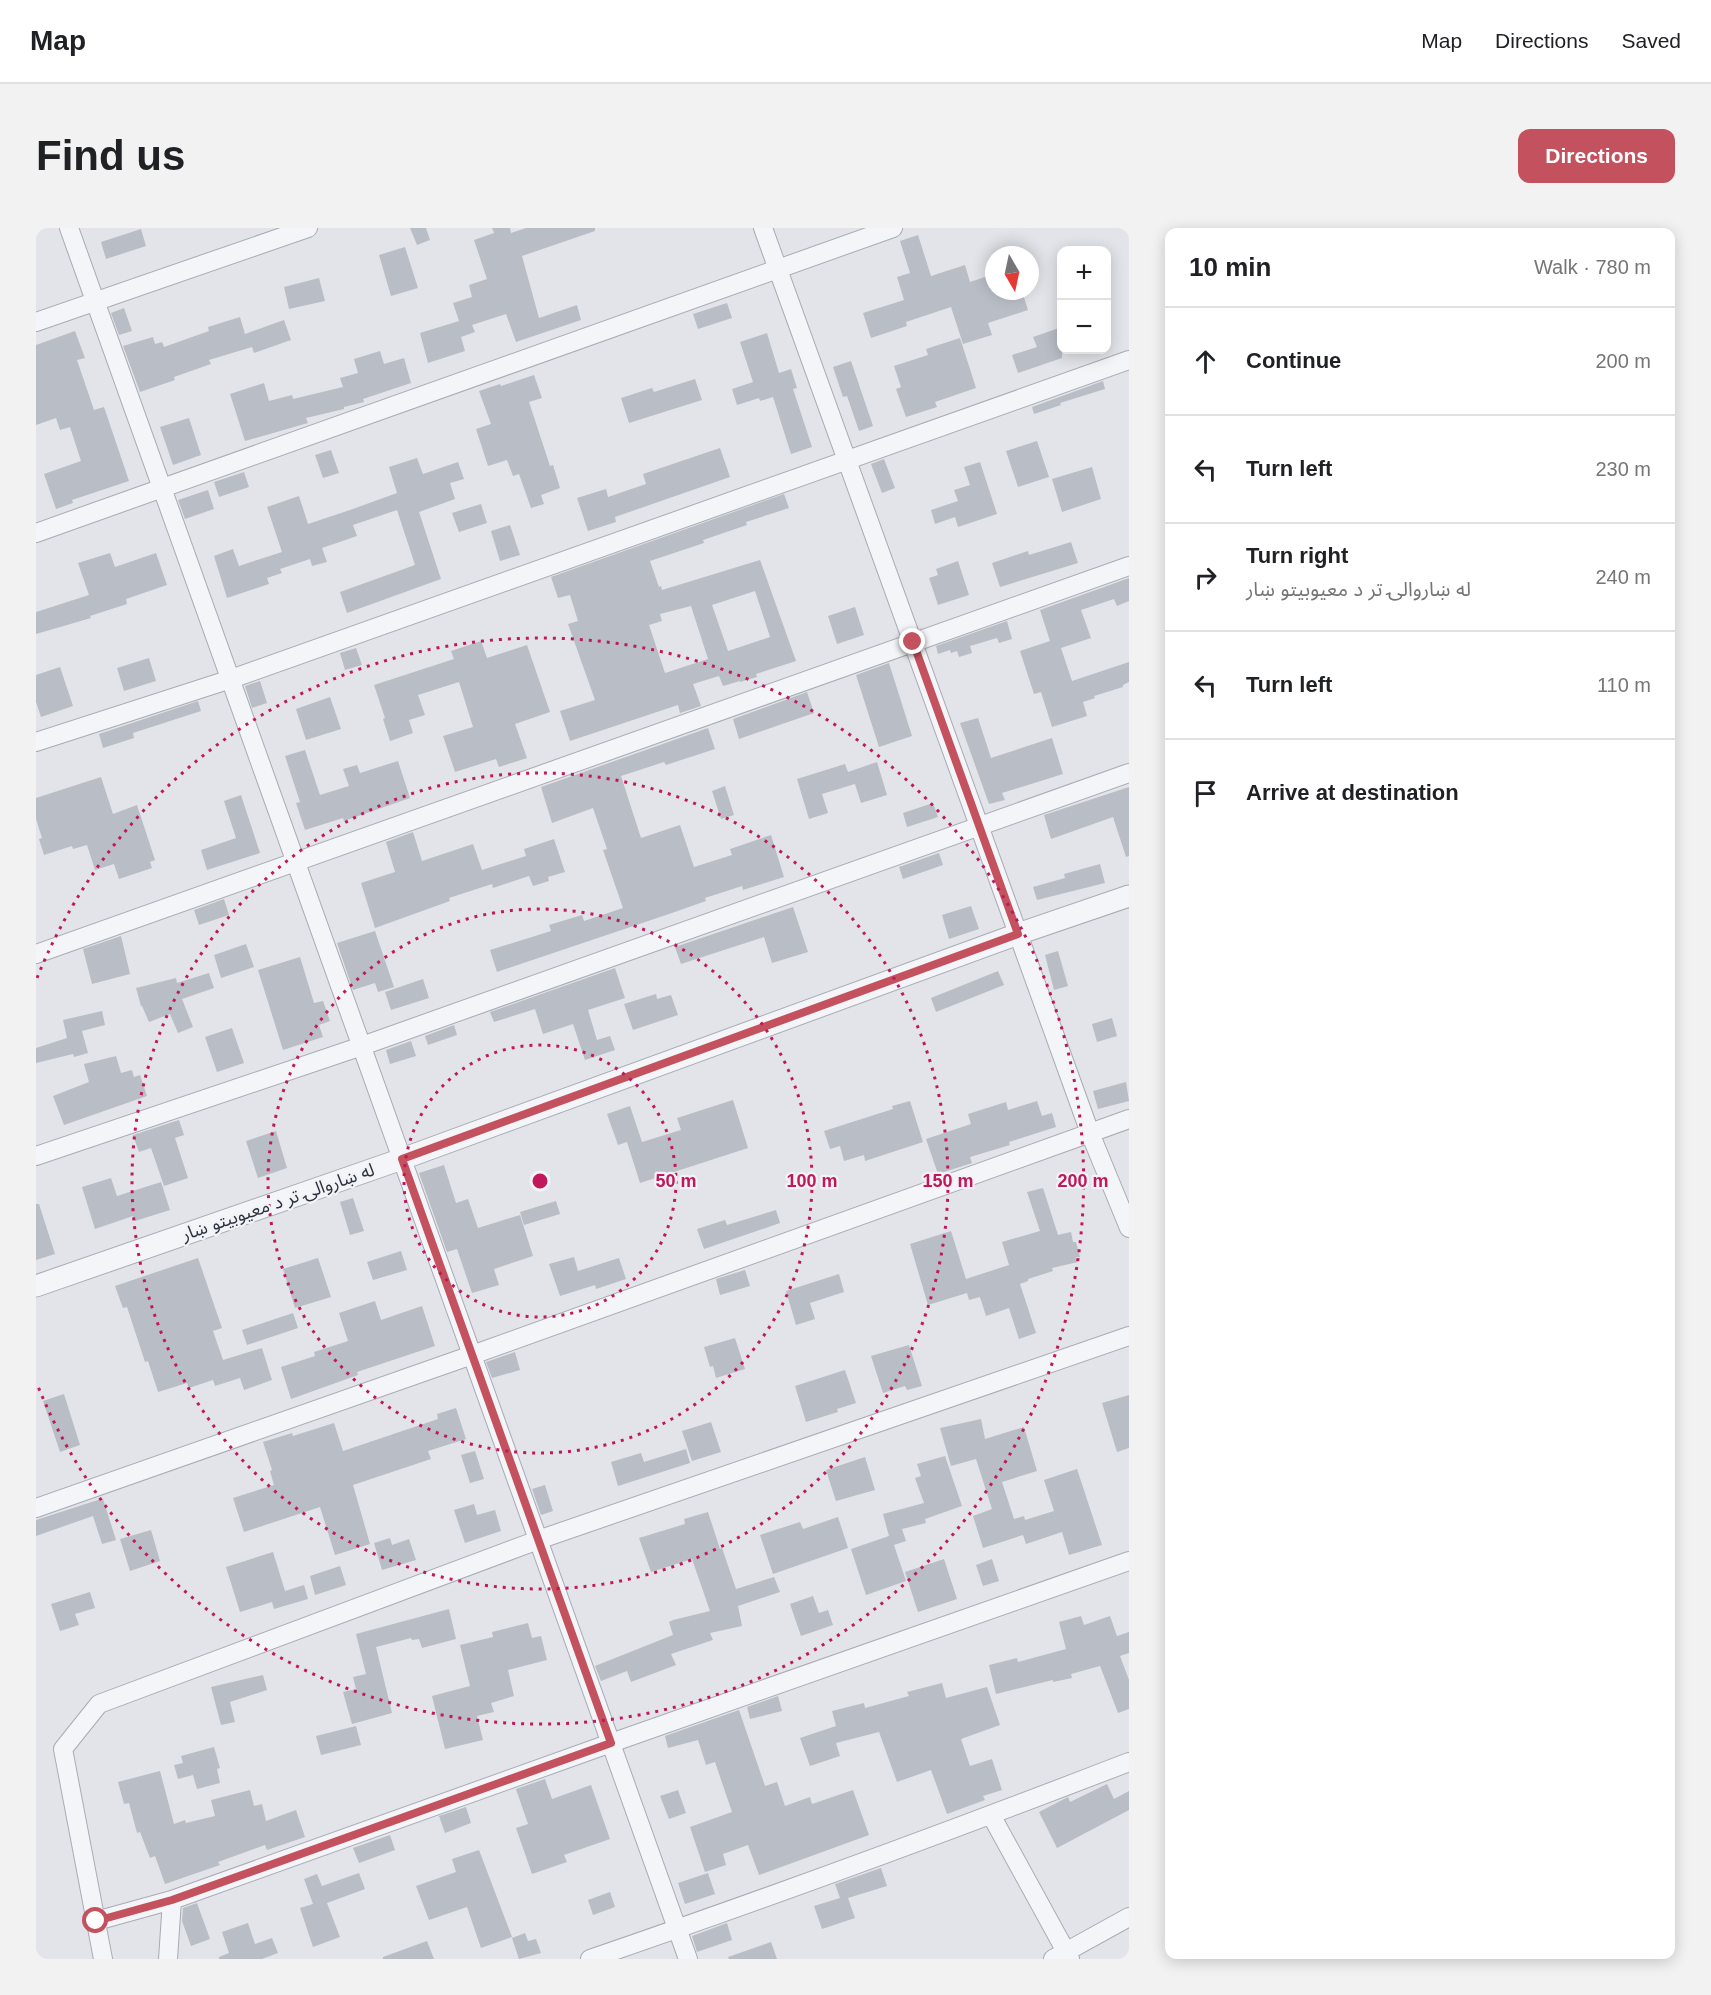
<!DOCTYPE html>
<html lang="en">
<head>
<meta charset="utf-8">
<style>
  body { margin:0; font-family:Arial,"Noto Sans Arabic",sans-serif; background:#f2f2f2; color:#202124 }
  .controls { position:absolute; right:18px; top:18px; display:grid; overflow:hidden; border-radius:12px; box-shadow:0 3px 15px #0003 }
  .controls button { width:54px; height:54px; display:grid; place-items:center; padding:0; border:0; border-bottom:2px solid #e0e0e0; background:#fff; color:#202124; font:30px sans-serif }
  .compass { position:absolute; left:949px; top:18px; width:54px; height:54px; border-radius:50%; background:#fff; box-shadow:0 3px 15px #0003; rotate:171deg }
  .stop { position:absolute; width:18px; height:18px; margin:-14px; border:4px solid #c3515e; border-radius:50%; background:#fff }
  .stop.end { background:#c3515e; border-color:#fff; box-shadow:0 2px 6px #0008 }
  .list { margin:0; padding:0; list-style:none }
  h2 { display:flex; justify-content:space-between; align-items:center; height:78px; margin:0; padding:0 24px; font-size:26px }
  h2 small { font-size:20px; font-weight:400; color:#757577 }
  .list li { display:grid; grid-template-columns:39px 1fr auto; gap:18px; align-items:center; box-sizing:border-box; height:108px; padding:0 24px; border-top:2px solid #e0e0e0 }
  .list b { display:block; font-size:22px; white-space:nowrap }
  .list p { margin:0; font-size:20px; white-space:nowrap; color:#757577 }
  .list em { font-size:20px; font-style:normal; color:#757577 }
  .icon { flex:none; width:33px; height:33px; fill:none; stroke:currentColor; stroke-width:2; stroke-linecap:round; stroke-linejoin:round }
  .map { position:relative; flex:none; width:1093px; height:1731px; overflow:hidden; border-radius:12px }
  header { display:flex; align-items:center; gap:36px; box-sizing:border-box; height:84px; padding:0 30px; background:#fff; border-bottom:2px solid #e0e0e0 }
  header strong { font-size:28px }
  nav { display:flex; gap:33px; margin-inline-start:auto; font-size:21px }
  .intro { display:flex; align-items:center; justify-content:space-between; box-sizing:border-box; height:144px; padding:0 36px }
  h1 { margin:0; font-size:42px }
  .button { padding:15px 27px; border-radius:12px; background:#c3515e; color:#fff; font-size:21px; font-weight:700 }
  main { display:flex; gap:36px; padding:0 36px }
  aside { flex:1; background:#fff; border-radius:12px; box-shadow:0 3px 15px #0003 }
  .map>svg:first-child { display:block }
  .building { fill:#b9bdc5; fill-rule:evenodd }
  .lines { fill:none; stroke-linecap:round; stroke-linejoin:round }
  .minor-casing { stroke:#a7abb3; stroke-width:20 }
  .tertiary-casing { stroke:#a7abb3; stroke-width:23 }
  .minor { stroke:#f4f5f8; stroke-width:18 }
  .tertiary { stroke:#f4f5f8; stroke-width:21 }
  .route { stroke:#c3515e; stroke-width:8 }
  .ring { fill:none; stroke:#c2185b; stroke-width:3; stroke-dasharray:3 6 }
  .labels { text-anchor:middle; stroke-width:4.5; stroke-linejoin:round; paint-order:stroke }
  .street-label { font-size:18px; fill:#2b323f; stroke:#f1f3f6 }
  .centre { fill:#c2185b; stroke:#f1f3f6; stroke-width:3 }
  .ring-label { font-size:18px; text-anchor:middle; font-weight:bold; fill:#c2185b; stroke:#f1f3f6; stroke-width:4.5; stroke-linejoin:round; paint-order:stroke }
</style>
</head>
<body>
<header>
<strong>Map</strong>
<nav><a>Map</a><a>Directions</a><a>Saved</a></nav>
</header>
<div class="intro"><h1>Find us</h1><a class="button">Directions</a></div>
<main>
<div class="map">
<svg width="1093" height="1731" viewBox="0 0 1093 1731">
  <rect width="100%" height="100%" fill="#e2e4e9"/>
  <!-- building -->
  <path class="building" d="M374 0H390L394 12 381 17Z
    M456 0H474L475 5 490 0H559V3L486 28 503 90 541 77 545 92 480 114 470 86 436 97 439 104 425 109 429 123 392 135 384 105 423 93 417 75 436 69 433 57 451 51 438 12 458 5Z
    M105 1 110 18 70 31 65 14Z
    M882 7 895 48 929 37 934 54 958 46V63H986L992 82 952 95 956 107 927 116 915 79 870 94 871 98 835 110 827 85 868 72 861 49 874 45 864 13Z
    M369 19 382 60 355 68 343 27Z
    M283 50 289 73 253 81 248 59Z
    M691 75 696 90 662 101 657 86Z
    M88 80 96 103 83 107 75 85Z
    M204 89 209 106 248 92 255 112 218 125 216 119 173 132 175 136 138 149 139 152 104 164 87 118 117 109 119 116 126 114 128 119 173 103 172 99Z
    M1026 99V130L982 145 976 127 1001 119 997 109Z
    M39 103 49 130 41 132 58 182 68 179 93 253 36 272 37 275 20 281 8 246 45 233 34 199 24 202 20 190 0 197V117Z
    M731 105 743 145 755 141 761 160 757 161 776 219 755 226 737 169 724 173 723 170 701 177 696 161 717 154 704 114Z
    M924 110 940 160 899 174 901 179 870 189 860 161 865 159 858 138 892 127 890 121Z
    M344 123 348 136 368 130 375 155 327 171 328 174 308 179V181L270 190 272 195 209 213 194 166 228 155 233 173 256 167 257 171 307 159 304 150 322 145 318 131Z
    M815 133 837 198 823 203 811 168 807 169 797 139Z
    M498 147 506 170 493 174 514 238 517 237 524 260 505 267 508 276 495 280 483 246 477 248 471 232 452 238 440 201 455 196 443 163 464 156 465 158Z
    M659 151 666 172 593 195 585 170 616 160 618 164Z
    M1067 153 1069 161 1024 175 1025 177 998 186 996 179Z
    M153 190 165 227 137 237 124 199Z
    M1001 213 1013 249 982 259 970 223Z
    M684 220 694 249 579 289 580 294 552 303 541 270 570 261 572 269 610 256 607 246Z
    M295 222 303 245 287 250 279 227Z
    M381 230 387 246 422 234 428 251 414 255 419 271 383 284 405 351 311 385 304 364 379 337 361 282 317 297 321 308 286 320 291 334 276 338 274 331 244 341 246 345 231 350 233 356 191 370 178 328 197 321 203 338 246 324 231 279 263 268 272 296 314 282 361 265 353 239Z
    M848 231 859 260 846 265 835 236Z
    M944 234 961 286 922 299 919 289 899 296 895 282 922 273 918 262 934 257 928 239Z
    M1056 239 1065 271 1026 284 1016 251Z
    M208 244 213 259 183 269 178 254Z
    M172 262 178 281 149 291 142 272Z
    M748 266 753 280 710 294 711 297 667 312 668 315 614 333 623 359 625 358 626 362 724 332 760 433 720 446 721 449 704 454V453L687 458 683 448 657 456 665 478 644 485 642 477 534 513 524 483 559 472 532 396 542 393 534 367 522 370 515 349ZM719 363 734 409 692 423 676 377ZM655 378 672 431 629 445 613 397 626 393 624 386Z
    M445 276 451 295 423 304 416 285Z
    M474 297 484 327 464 333 455 303Z
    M1035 314 1042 335 964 359 956 335 992 323 993 327Z
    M74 325 79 339 120 325 131 357 90 371 91 376 54 388 55 390 0 406V384L53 367 42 335Z
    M922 333 933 367 902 377 893 350 902 347 900 341Z
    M1093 350V373L1081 378 1078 371 1045 382 1055 410 1025 420 1036 453 1093 434V454L1087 457V459L1058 468 1059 470 1047 474 1051 488 1016 499 1005 464 998 466 984 423 1014 413 1004 382Z
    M819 379 828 407 801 416 792 388Z
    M971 393 976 411 963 415 961 410 934 418 936 425 923 429 921 423 915 425 914 422 902 426 900 418Z
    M445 413 451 430 491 417 514 484 479 496 491 530 463 539 460 531 419 544 407 508 437 499 423 454 382 467 389 487 373 492 377 505 354 513 347 491 349 490 338 457 418 431 415 423Z
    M320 420 326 437 309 442 304 425Z
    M113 430 120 453 88 463 81 440Z
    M853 435 876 508 843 519 820 447Z
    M24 439 37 478 5 489 0 474V447Z
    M224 453 231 475 216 480 209 458Z
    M771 464 778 485 703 511 697 491Z
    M294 469 305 501 270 512 260 481Z
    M162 473 165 483 97 505 98 510 67 520 63 506Z
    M942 490 955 530 1016 510 1027 546 966 565 969 572 953 576 924 495Z
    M672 500 679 521 630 537 628 534 585 548 605 610 644 597 658 639 696 627 694 621 735 607 748 649 707 662 706 658 669 670 670 673 633 686 461 744 454 722 515 703 513 697 546 687 548 693 587 680 567 622 571 621 557 580 516 595 505 559Z
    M269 522 284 567 313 558 307 541 321 537 324 545 362 533 374 570 308 593 307 590 269 602 260 575 264 574 249 528Z
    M841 534 851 567 825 575 819 556 786 566 792 585 773 591 761 551 809 536 812 544Z
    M65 549 77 586 101 577 119 632 114 634 116 640 83 651 78 636 59 642 51 617 37 621 36 618 8 627 3 611 6 610 0 591V570Z
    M689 558 698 587 685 591 676 563Z
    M1093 559V628L1090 629 1077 589 1015 611 1008 587Z
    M205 567 224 625 171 642 165 622 200 610 188 573Z
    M897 575 902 589 871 599 867 585Z
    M377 604 386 633 437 616 446 642 490 628 488 621 518 611 529 644 512 649 513 653 497 658 493 648 457 660 456 656 413 670 414 673 339 700 325 655 359 644 350 614Z
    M903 625 907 637 867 651 863 639Z
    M1064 636 1069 655 1001 672 997 659 1029 650 1028 646Z
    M188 671 193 687 163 697 158 682Z
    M935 678 943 701 913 711 906 687Z
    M757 679 772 724 736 735 728 709 645 736 639 719Z
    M339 703 358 759 342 764 339 755 317 762 301 715Z
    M85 708 94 746 56 756 47 721Z
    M210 716 218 739 185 750 178 727Z
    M1022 723 1032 758 1018 762 1009 727Z
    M264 729 278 775 287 773 294 793 283 797 287 809 247 822 222 742Z
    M579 740 589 770 552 782 561 812 574 808 579 822 549 832 537 796 507 806 499 781 458 794 454 784Z
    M962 743 968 757 900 784 895 770Z
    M173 745 178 760 146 771 157 799 142 805 134 786 113 794 106 778H105L100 760 140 750 141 755Z
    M387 751 393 770 355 782 349 764Z
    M620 766 621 771 635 767 642 787 597 802 588 776Z
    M66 783 69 797 46 803 52 825 38 829 37 826 0 835V820L31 810 27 792Z
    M1076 790 1081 808 1061 814 1056 796Z
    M418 797 421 807 392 817 389 808Z
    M196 800 208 835 181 844 169 809Z
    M375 813 380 828 354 836 350 822Z
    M80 828 85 845 96 842 98 849 104 847 111 868 28 897 17 868 53 854 48 836Z
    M1090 854 1093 873 1062 881 1057 863Z
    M697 872 712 920 604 955 591 914 582 917 571 886 594 878 606 914 645 902 641 890Z
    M874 873 887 914 829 933 828 927 808 933 804 918 794 921 788 903 857 881 856 878Z
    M1001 873 1006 888 1016 885 1020 899 973 914 974 917 934 929 936 935 902 946 890 911 935 896 932 886 970 874 972 882Z
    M143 892 148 907 139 910 152 950 128 958 115 920 103 924 97 907Z
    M240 903 251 940 222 950 210 913Z
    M408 937 420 975 432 971 442 1000 484 987 497 1028 458 1041 463 1057 436 1065 421 1021 411 1024 383 945Z
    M75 950 81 968 125 954 134 982 99 993 97 988 59 1001 46 959Z
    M1007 960 1022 1007 1035 1004 1037 1014H1040L1044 1029H1040L1042 1034 1016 1040 1017 1043 992 1051V1053L984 1056 1000 1105 983 1111 973 1080 950 1088 944 1069 933 1072 931 1065 892 1077 874 1016 915 1003 930 1051 973 1037 966 1014 1004 1003 991 964Z
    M317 970 328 1003 314 1007 304 974Z
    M520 973 524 986 488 997 484 984Z
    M0 976H3L19 1026 0 1032Z
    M740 982 744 995 668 1021 661 1001 689 992 691 997Z
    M365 1023 371 1042 337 1052 331 1034Z
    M538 1029 542 1043 583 1030 590 1051 560 1061 559 1057 524 1068 513 1036Z
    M162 1030 186 1100 177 1103 187 1132 226 1120 236 1152 208 1162 204 1150 179 1158 177 1152 153 1160 151 1155 122 1164 112 1133 109 1134 91 1079 87 1080 79 1058Z
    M282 1030 295 1069 259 1080 247 1041Z
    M709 1042 714 1058 684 1067 680 1051Z
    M803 1046 808 1064 774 1075 779 1091 760 1097 750 1063Z
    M339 1073 345 1092 386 1078 399 1118 321 1144 322 1147 255 1171 245 1139 279 1128 278 1124 312 1113 303 1085Z
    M257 1085 262 1100 211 1117 206 1102Z
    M699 1110 709 1141 680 1150 677 1138 674 1139 668 1119Z
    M873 1117 886 1158 871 1162 869 1158 847 1165 835 1128Z
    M479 1124 484 1142 456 1150 450 1134Z
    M809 1142 820 1175 801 1181 802 1184 770 1194 759 1158Z
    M28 1166 44 1217 24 1224 7 1173Z
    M1093 1167V1220L1081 1224 1066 1175Z
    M420 1180 430 1211 392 1223 395 1231 317 1257 334 1316 299 1327 284 1279 208 1304 197 1270 238 1257 234 1243 236 1242 227 1214 256 1205 257 1208 298 1195 307 1223 402 1191 401 1186Z
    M945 1191 949 1211 988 1199 1001 1243 966 1254 978 1291 988 1288 989 1292 1018 1283 1008 1252 1041 1241 1066 1317 1033 1327 1026 1304 990 1316 987 1307 947 1320 937 1288 956 1281 940 1231 915 1238 904 1200Z
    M675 1194 685 1224 656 1233 646 1203Z
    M650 1221 654 1235 582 1258 575 1234 605 1225 608 1234Z
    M439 1223 448 1251 434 1255 425 1227Z
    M909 1228 926 1278 889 1291 890 1295 866 1301 870 1313 858 1317 870 1353 830 1367 815 1321 853 1308 847 1286 888 1275 879 1250 885 1248 881 1236Z
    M829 1229 839 1262 800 1273 790 1242Z
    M509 1257 517 1283 505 1287 496 1261Z
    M65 1271H67L80 1312 66 1316 57 1288 0 1308V1292Z
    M438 1276 441 1287 459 1282 465 1303 429 1315 418 1282Z
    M672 1284 684 1321 686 1320 700 1361 738 1349 744 1364 702 1378 706 1398 674 1405 677 1412 635 1426 640 1437 595 1454 591 1443 565 1453 559 1438 637 1407 633 1394 637 1392 674 1383 656 1331 615 1344 603 1310 649 1296 648 1291Z
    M802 1289 812 1320 737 1346 724 1307 764 1294 767 1301Z
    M115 1302 124 1333 94 1343 84 1311Z
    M354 1310 356 1317 373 1311 380 1332 346 1342 338 1315Z
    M237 1324 249 1363 268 1357 272 1371 238 1381 236 1374 204 1384 190 1339Z
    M908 1331 921 1371 882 1384 869 1344Z
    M956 1331 963 1353 947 1358 940 1337Z
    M304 1338 310 1357 279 1367 274 1348Z
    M54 1364 59 1380 39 1386 43 1397 24 1403 15 1376Z
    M777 1368 783 1385 792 1382 797 1397 765 1408 754 1376Z
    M413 1381 420 1411 386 1420 383 1411 376 1412 375 1410 340 1419 356 1485 316 1496 307 1464 320 1461 317 1449 330 1446 320 1406Z
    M1045 1388 1048 1397 1074 1388 1081 1408 1093 1404V1425L1084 1428 1093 1452V1481L1082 1485 1064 1438 1035 1446 1036 1450 1017 1454V1452L960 1466 953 1437 981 1430 982 1434 1030 1421 1023 1394Z
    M492 1395 496 1410 505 1408 511 1432 472 1442 478 1468 455 1475 458 1484 441 1488 447 1512 409 1521 396 1468 434 1458 424 1417 457 1409 456 1404Z
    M227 1447 231 1462 194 1474 199 1494 185 1497 175 1459Z
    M906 1455 910 1470 951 1459 964 1497 925 1511 934 1538 956 1531 966 1562 947 1568 949 1572 911 1586 895 1542 861 1554 843 1504 800 1515 804 1528 774 1538 764 1510 800 1498 796 1483 828 1475 829 1480 873 1468 871 1464Z
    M742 1468 746 1483 714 1491 711 1479Z
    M703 1482 729 1558 741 1554 749 1578 774 1569 776 1576 817 1562 833 1607 723 1647 712 1617 687 1626 690 1637 669 1644 654 1599 696 1584 679 1534 670 1537 662 1512 632 1520 629 1508Z
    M320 1498 325 1517 285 1527 280 1508Z
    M178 1519 184 1540 181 1541 184 1555 161 1561 157 1547 142 1551 138 1537 147 1535 145 1528Z
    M124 1543 138 1596 149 1592 150 1595 179 1588 175 1572 214 1562 218 1578 226 1576 230 1593 260 1582 269 1609 231 1622 229 1617 182 1634 184 1637 129 1656 119 1628 114 1630 104 1604 101 1605 93 1575 88 1576 82 1554Z
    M509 1551 516 1571 555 1557 574 1611 528 1627 531 1634 496 1646 480 1600 492 1596 480 1561Z
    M1071 1556 1078 1571 1093 1563V1582L1021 1620 1003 1584 1032 1569 1034 1574Z
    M642 1562 650 1585 633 1591 624 1568Z
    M430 1579 435 1595 409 1605 403 1588Z
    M354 1607 359 1622 323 1635 317 1620Z
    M443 1622 476 1709 445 1720 431 1679 393 1692 380 1658 420 1644 416 1631Z
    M845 1640 851 1658 812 1670 819 1690 786 1701 778 1678 804 1670 799 1656Z
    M323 1645 329 1661 291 1675 304 1709 277 1719 264 1680 277 1676 268 1651 281 1646 286 1658Z
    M672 1645 679 1666 649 1676 642 1655Z
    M574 1664 579 1679 557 1687 552 1672Z
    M161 1675 174 1711 155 1718 146 1693 147 1680Z
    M212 1695 219 1716 236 1710 242 1725 226 1731H183V1729L193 1725 186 1704Z
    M691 1695 696 1712 661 1724 656 1708Z
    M489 1705 492 1713 500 1711 505 1725 483 1731 476 1710Z
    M391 1713 398 1731H347V1729Z
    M735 1714 741 1731H693L692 1729Z"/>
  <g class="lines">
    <defs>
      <path id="minor" d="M33 0 652 1731
        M727 0 1054 905 1093 1000
        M0 94 272 0
        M0 305 857 0
        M0 514 195 451 1093 132
        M0 726 1093 338
        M0 928 326 818 1093 545
        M0 1280 436 1127 1093 891
        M955 1587 1034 1731
        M136 1672 575 1515 1093 1333
        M60 1693 136 1672 132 1731
        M67 1731 27 1521 63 1476 502 1312 1093 1108
        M554 1731C735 1669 914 1603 1093 1534
        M1017 1731 1093 1689"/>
      <path id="tertiary" d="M0 1058 366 931 982 706 1093 668"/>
    </defs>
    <!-- minor casing -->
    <use href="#minor" class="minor-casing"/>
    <!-- tertiary casing -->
    <use href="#tertiary" class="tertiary-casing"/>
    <!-- minor -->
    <use href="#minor" class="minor"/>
    <!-- tertiary -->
    <use href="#tertiary" class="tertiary"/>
  </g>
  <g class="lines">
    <!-- route -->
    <path class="route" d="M60 1693 136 1672 575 1515 366 931 982 706 877 414"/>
  </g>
  <!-- distance rings -->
  <g class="ring">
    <circle cx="504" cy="953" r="136"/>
    <circle cx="504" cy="953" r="272"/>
    <circle cx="504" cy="953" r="408"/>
    <path d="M1 750A543 543 0 1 1 1 1156"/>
  </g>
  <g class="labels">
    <!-- street labels -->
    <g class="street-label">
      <text transform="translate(242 974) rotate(-19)" y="6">له ښاروالۍ تر د معیوبیتو ښار</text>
    </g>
  </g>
  <circle cx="504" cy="953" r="9" class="centre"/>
  <g class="ring-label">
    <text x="640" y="959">50 m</text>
    <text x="776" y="959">100 m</text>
    <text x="912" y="959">150 m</text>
    <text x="1047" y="959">200 m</text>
  </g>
</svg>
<div class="controls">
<button>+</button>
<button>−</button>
</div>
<svg class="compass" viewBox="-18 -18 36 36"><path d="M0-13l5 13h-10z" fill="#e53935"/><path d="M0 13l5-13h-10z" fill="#757577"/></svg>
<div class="stop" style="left:60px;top:1693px"></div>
<div class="stop end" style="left:877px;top:414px"></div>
</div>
<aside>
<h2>10 min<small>Walk · 780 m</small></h2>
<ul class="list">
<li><svg class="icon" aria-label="ahead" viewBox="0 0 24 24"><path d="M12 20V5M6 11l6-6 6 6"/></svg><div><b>Continue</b></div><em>200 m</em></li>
<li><svg class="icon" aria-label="left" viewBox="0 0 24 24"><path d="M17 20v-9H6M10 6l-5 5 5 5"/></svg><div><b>Turn left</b></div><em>230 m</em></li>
<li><svg class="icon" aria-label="right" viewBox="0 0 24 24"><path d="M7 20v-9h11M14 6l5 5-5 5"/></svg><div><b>Turn right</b><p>له ښاروالۍ تر د معیوبیتو ښار</p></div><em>240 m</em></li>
<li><svg class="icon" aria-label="left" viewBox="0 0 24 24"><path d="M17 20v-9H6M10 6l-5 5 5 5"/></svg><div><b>Turn left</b></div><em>110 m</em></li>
<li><svg class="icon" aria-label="arrive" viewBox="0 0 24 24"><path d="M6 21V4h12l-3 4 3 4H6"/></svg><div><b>Arrive at destination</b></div></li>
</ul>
</aside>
</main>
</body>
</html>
